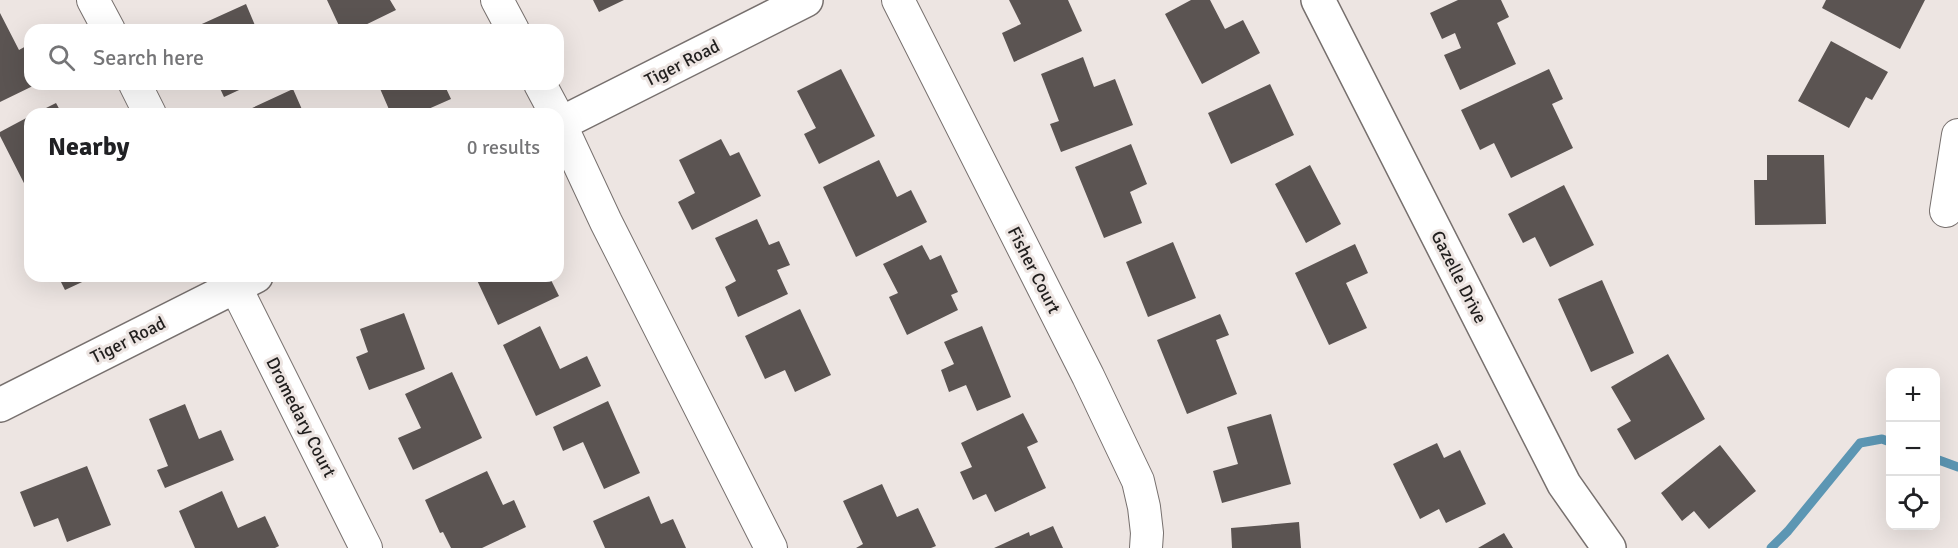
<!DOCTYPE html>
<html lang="en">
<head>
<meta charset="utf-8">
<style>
  body { margin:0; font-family:Signika,sans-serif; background:#f2f2f2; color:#202124 }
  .controls { position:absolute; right:18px; bottom:18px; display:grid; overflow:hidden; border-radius:12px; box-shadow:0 6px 24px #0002 }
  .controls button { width:54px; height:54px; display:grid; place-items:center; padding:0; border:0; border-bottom:2px solid #e0e0e0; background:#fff; color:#202124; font:30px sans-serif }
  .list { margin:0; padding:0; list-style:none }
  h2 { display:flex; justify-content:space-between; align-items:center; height:78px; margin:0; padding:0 24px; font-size:26px }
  h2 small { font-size:20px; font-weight:400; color:#757577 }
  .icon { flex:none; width:33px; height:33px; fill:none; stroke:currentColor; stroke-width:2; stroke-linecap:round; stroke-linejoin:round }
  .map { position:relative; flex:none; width:1958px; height:548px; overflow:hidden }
  .search { position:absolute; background:#fff; box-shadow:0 6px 24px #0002; left:24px; top:24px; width:540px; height:66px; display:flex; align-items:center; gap:15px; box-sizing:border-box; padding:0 21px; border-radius:18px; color:#757577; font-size:22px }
  .panel { position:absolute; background:#fff; box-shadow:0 6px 24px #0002; left:24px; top:108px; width:540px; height:174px; border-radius:18px }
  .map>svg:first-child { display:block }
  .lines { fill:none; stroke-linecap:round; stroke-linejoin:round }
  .stream { stroke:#5c96b3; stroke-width:9 }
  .building { fill:#5b5452 }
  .minor-casing { stroke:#77706e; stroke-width:34 }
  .tertiary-casing { stroke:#77706e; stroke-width:36 }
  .minor { stroke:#fff; stroke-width:32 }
  .tertiary { stroke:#fff; stroke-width:33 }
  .labels { text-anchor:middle; stroke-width:6; stroke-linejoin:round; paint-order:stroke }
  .street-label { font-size:18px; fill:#211f1e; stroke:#ede5e2 }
</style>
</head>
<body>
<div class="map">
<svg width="1958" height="548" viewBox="0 0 1958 548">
  <rect width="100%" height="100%" fill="#ede5e2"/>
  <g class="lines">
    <!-- stream -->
    <path class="stream" d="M1936 459 1958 467
      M1771 548 1788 531 1860 443 1882 439 1890 442"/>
  </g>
  <!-- building -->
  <path class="building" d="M327 0H390L396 10 355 30H341Z
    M593 0H624L599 12Z
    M1009 0H1068L1082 31 1014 62 1002 33 1021 24Z
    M1191 0H1210L1225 29 1243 20 1260 53 1202 84 1165 14Z
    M1458 0H1501L1509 17 1497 23 1516 64 1460 90 1444 55 1461 48 1455 33 1442 39 1430 13Z
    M1826 0H1925L1900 49 1822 8Z
    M246 4 257 30H194L193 28Z
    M0 13 19 50 28 45 30 84H37L0 102Z
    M1831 41 1888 72 1872 100 1866 97 1849 128 1798 101Z
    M1083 57 1094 87 1115 79 1133 125 1061 152 1050 124 1059 121 1041 74Z
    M841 69 875 136 819 164 804 134 816 128 797 91Z
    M1549 69 1563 99 1552 104 1573 148 1511 178 1494 143 1480 150 1461 110Z
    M218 84H252L224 97Z
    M378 84H444L451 99 417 114H391Z
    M1270 84 1294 135 1231 164 1208 113Z
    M293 89 304 114H239Z
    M56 103 62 114H34Z
    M30 116V190L28 191 0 136V132Z
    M721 139 730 156 739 152 761 196 692 230 678 202 695 193 679 160Z
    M1131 144 1147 184 1130 192 1142 223 1104 238 1075 167Z
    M1767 155H1824L1826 224 1755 225 1754 180H1767Z
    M879 160 897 197 911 190 927 222 856 257 823 187Z
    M1310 165 1341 224 1306 243 1275 184Z
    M1564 185 1594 245 1550 267 1535 237 1523 243 1508 214Z
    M757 219 769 245 779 241 790 265 777 270 788 294 738 317 725 287 736 281 715 238Z
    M1173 242 1196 298 1148 317 1126 262Z
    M1355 244 1368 273 1346 283 1367 328 1329 345 1295 273Z
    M922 245 930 260 941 255 958 292 951 295 958 310 907 335 889 297 898 293 883 264Z
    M58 276H95L65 290Z
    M475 276H549L559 296 498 325Z
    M1602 280 1634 353 1591 372 1558 299Z
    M800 309 831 375 795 392 785 370 765 379 745 336Z
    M404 313 425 369 369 390 356 357 368 352 360 329Z
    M1220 314 1229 335 1216 340 1237 394 1187 414 1157 340Z
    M540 326 560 369 587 356 601 386 536 416 503 345Z
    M982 326 1011 397 977 411 966 385 949 392 941 370 954 364 944 342Z
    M1668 354 1705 419 1635 460 1617 429 1631 421 1611 387Z
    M452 372 482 438 413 470 398 438 421 428 405 394Z
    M608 401 640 473 604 489 583 442 563 451 553 427Z
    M185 404 199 439 221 430 234 460 165 488 157 470 168 466 149 419Z
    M1023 413 1038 442 1027 447 1046 488 995 512 986 494 973 500 960 472 972 467 961 443Z
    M1271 414 1291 484 1222 503 1213 471 1238 464 1227 427Z
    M1437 443 1444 458 1460 450 1486 504 1446 523 1439 509 1420 519 1393 464Z
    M1720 445 1756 491 1709 529 1694 511 1682 521 1661 493Z
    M87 466 111 525 67 542 58 518 34 527 20 492Z
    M487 471 503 505 514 500 526 527 482 548H451L443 532 440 533 425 500Z
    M882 484 897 517 918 508 936 546 931 548H856L863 544 843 501Z
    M222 491 238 528 265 516 279 546 275 548H195L179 511Z
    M649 496 661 524 673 519 686 548H605L593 521Z
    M1299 522 1301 548H1232L1231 528Z
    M1053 526 1063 548H994L1029 532 1030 536Z
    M1504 533 1513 548H1478Z"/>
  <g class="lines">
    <defs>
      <path id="minor" d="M93 0 109 30
        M497 0 513 30
        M898 0 1088 376 1138 481 1144 507 1147 533 1146 548
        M135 84 150 114
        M540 84 556 114
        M558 119 606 222 771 548
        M1946 211 1958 135
        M230 276 366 548"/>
      <path id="tertiary" d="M1318 0 1564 484 1609 548
        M558 125 806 0
        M0 405 256 276"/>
    </defs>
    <!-- minor casing -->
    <use href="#minor" class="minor-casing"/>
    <!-- tertiary casing -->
    <use href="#tertiary" class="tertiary-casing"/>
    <!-- minor -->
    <use href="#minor" class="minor"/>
    <!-- tertiary -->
    <use href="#tertiary" class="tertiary"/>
  </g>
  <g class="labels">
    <!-- street labels -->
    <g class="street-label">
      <text transform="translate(682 63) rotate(-27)" y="6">Tiger Road</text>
      <text transform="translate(1034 270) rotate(63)" y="6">Fisher Court</text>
      <text transform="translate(1459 277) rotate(63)" y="6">Gazelle Drive</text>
      <text transform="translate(128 340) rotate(-27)" y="6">Tiger Road</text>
      <text transform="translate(301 417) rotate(63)" y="6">Dromedary Court</text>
    </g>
  </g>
</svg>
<div class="controls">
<button>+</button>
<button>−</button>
<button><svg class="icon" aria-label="locate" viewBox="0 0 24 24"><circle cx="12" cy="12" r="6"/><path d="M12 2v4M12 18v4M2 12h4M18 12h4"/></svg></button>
</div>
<div class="search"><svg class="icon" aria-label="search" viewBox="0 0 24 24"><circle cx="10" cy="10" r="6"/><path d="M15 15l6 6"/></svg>Search here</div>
<section class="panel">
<h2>Nearby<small>0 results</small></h2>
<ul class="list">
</ul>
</section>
</div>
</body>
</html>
